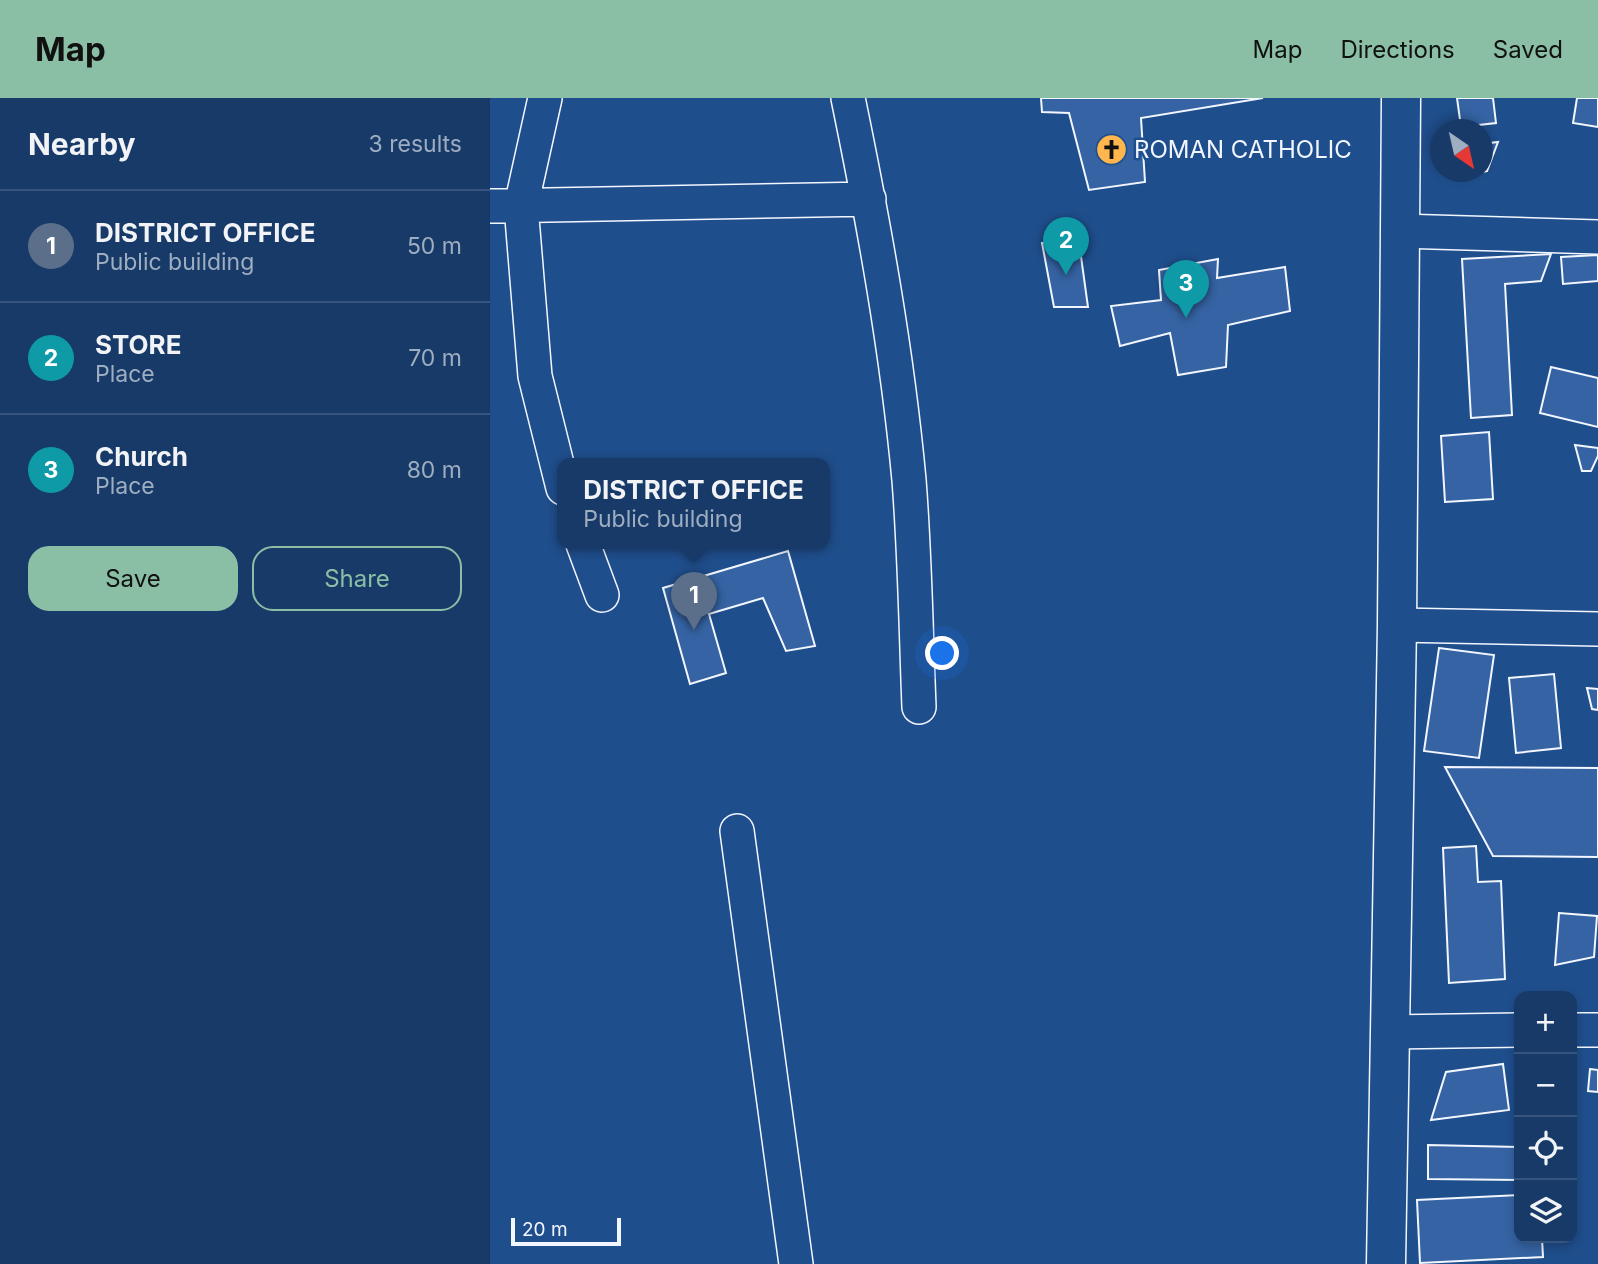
<!DOCTYPE html>
<html lang="en">
<head>
<meta charset="utf-8">
<style>
  body { margin:0; font-family:Inter,sans-serif; background:#20416f; color:#f1f3f6 }
  .controls { position:absolute; right:21px; bottom:21px; display:grid; overflow:hidden; border-radius:14px; box-shadow:0 4px 10px #0003 }
  .controls button { width:63px; height:63px; display:grid; place-items:center; padding:0; border:0; border-bottom:2px solid #36547d; background:#173a69; color:#f1f3f6; font:35px sans-serif }
  .compass { position:absolute; left:940px; top:21px; width:63px; height:63px; border-radius:50%; background:#173a69; box-shadow:0 4px 10px #0003; rotate:146deg }
  .scale { position:absolute; left:21px; bottom:18px; width:110px; box-sizing:border-box; padding-left:7px; border:4px solid #f2f6ff; border-top:0; font-size:19px; line-height:24px; white-space:nowrap; color:#f2f6ff; -webkit-text-stroke:5px #1f4e8c; paint-order:stroke }
  .you { position:absolute; left:453px; top:556px; width:24px; height:24px; margin:-18px; border:5px solid #fff; border-radius:50%; background:#1a73e8; box-shadow:0 0 0 10px #1a73e833 }
  .badge { display:grid; place-items:center; width:46px; height:46px; border-radius:50%; background:#8abfa5; color:#fff; font-size:23px; font-weight:700 }
  .pin { position:absolute; translate:-50% -58px; filter:drop-shadow(0 2px 4px #0008) }
  .pin::after { content:''; position:absolute; top:37px; width:24px; height:21px; background:inherit; clip-path:polygon(0 0,100% 0,50% 100%) }
  .popup { position:absolute; left:67px; top:360px; width:273px; height:91px; box-sizing:border-box; display:grid; place-content:center; border-radius:14px; background:#173a69; filter:drop-shadow(0 2px 5px #0005); font-size:23px; white-space:nowrap; color:#9eadc0 }
  .popup b { font-size:26px; color:#f1f3f6 }
  .popup::after { content:''; position:absolute; left:50%; top:100%; margin-left:-14px; border:14px solid transparent; border-top-color:#173a69 }
  .list { margin:0; padding:0; list-style:none }
  h2 { display:flex; justify-content:space-between; align-items:center; height:91px; margin:0; padding:0 28px; font-size:30px }
  h2 small { font-size:23px; font-weight:400; color:#9eadc0 }
  .list li { display:grid; grid-template-columns:46px 1fr auto; gap:21px; align-items:center; box-sizing:border-box; height:112px; padding:0 28px; border-top:2px solid #36547d }
  .list b { display:block; font-size:26px; white-space:nowrap }
  .list p { margin:0; font-size:23px; white-space:nowrap; color:#9eadc0 }
  .list em { font-size:23px; font-style:normal; color:#9eadc0 }
  .actions { display:flex; gap:14px; padding:21px 28px }
  .actions a { flex:1; padding:16px 0; border:2px solid #8abfa5; border-radius:21px; text-align:center; font-size:24px; color:#8abfa5 }
  .actions .main { background:#8abfa5; color:#111 }
  .icon { flex:none; width:38px; height:38px; fill:none; stroke:currentColor; stroke-width:2; stroke-linecap:round; stroke-linejoin:round }
  .map { position:relative; flex:none; width:1108px; height:1166px; overflow:hidden }
  header { display:flex; align-items:center; gap:42px; box-sizing:border-box; height:98px; padding:0 35px; background:#8abfa5; color:#111 }
  header strong { font-size:33px }
  nav { display:flex; gap:38px; margin-inline-start:auto; font-size:24px }
  main { display:flex }
  aside { flex:1; background:#173a69 }
  .map>svg:first-child { display:block }
  .building { fill:#3563a3; stroke:#f2f6ff; stroke-width:2 }
  .lines { fill:none; stroke-linecap:round; stroke-linejoin:round }
  .minor-casing { stroke:#f2f6ff; stroke-width:36 }
  .tertiary-casing { stroke:#f2f6ff; stroke-width:41 }
  .minor { stroke:#1f4e8c; stroke-width:33 }
  .tertiary { stroke:#1f4e8c; stroke-width:38 }
  .labels { text-anchor:middle; stroke-width:5; stroke-linejoin:round; paint-order:stroke }
  .poi-label { font-size:24px; fill:#f2f6ff; stroke:#1f4e8c; text-anchor:start }
</style>
</head>
<body>
<header>
<strong>Map</strong>
<nav><a>Map</a><a>Directions</a><a>Saved</a></nav>
</header>
<main>
<aside>
<h2>Nearby<small>3 results</small></h2>
<ul class="list">
<li><span class="badge" style="background:#5c6f8a">1</span><div><b>DISTRICT OFFICE</b><p>Public building</p></div><em>50 m</em></li>
<li><span class="badge" style="background:#0f9aa8">2</span><div><b>STORE</b><p>Place</p></div><em>70 m</em></li>
<li><span class="badge" style="background:#0f9aa8">3</span><div><b>Church</b><p>Place</p></div><em>80 m</em></li>
</ul>
<div class="actions"><a class="main">Save</a><a>Share</a></div>
</aside>
<div class="map">
<svg width="1108" height="1166" viewBox="0 0 1108 1166">
  <rect width="100%" height="100%" fill="#1f4e8c"/>
  <!-- building -->
  <path class="building" d="M551 0H773L651 20 655 84 599 92 579 15 552 14Z
    M967 0H1003L1006 25 971 29Z
    M1087 0H1108V29L1083 25Z
    M1008 44 997 73 966 78 965 74H992V46Z
    M589 144 598 209H564L552 145Z
    M1061 156 1051 183 1015 186 1022 317 981 320 972 161Z
    M1108 157V183L1073 186 1071 159Z
    M728 161 727 180 795 169 800 213 738 227 736 269 688 277 680 235 630 248 621 208 671 202 669 172Z
    M1061 269 1108 280V329L1050 315Z
    M999 334 1003 401 955 404 951 338Z
    M1085 347 1108 350V358L1101 373H1092Z
    M298 453 325 548 296 553 273 500 219 516 236 575 200 586 173 490Z
    M949 550 1004 557 989 660 934 653Z
    M1064 576 1071 650 1026 655 1019 580Z
    M1097 590 1108 591V612L1102 611Z
    M955 669 1108 670V759L1003 758Z
    M986 748 988 784 1011 783 1015 881 959 885 953 750Z
    M1069 815 1107 818 1104 859 1065 867Z
    M1013 966 1019 1012 941 1022 956 974Z
    M1100 971 1108 972V994L1098 993Z
    M938 1047 1029 1049V1082L938 1081Z
    M1029 1097V1140H1052L1053 1159 930 1165 927 1102Z"/>
  <g class="lines">
    <defs>
      <path id="minor" d="M55 0 31 108 45 278 73 390
        M358 0C384 126 407 253 419 382 425 457 426 534 429 609
        M0 108 379 101
        M909 133 1108 139
        M93 446 112 497
        M907 527 1108 531
        M247 733 306 1166
        M1082 932H1108
        M900 934 1029 932"/>
      <path id="tertiary" d="M896 1166 907 527 911 0"/>
    </defs>
    <!-- minor casing -->
    <use href="#minor" class="minor-casing"/>
    <!-- tertiary casing -->
    <use href="#tertiary" class="tertiary-casing"/>
    <!-- minor -->
    <use href="#minor" class="minor"/>
    <!-- tertiary -->
    <use href="#tertiary" class="tertiary"/>
  </g>
  <!-- icons -->
  <defs>
    <symbol id="church-disc" viewBox="-11 -11 22 22"><circle r="9.5" fill="#ffb74d" stroke="#1f4e8c"/><path d="M-1.2-6h2.4v3.5h3.3v2.4h-3.3V6h-2.4V-.1h-3.3v-2.4h3.3Z" fill="#111"/></symbol>
  </defs>
  <g fill-rule="evenodd">
    <use href="#church-disc" x="604" y="34" width="35" height="35"/>
  </g>
  <g class="labels">
    <!-- poi labels -->
    <g class="poi-label">
      <text x="644" y="60">ROMAN CATHOLIC</text>
    </g>
  </g>
</svg>
<div class="controls">
<button>+</button>
<button>−</button>
<button><svg class="icon" aria-label="locate" viewBox="0 0 24 24"><circle cx="12" cy="12" r="6"/><path d="M12 2v4M12 18v4M2 12h4M18 12h4"/></svg></button>
<button><svg class="icon" aria-label="layers" viewBox="0 0 24 24"><path d="M12 4l9 5-9 5-9-5zM3 14l9 5 9-5"/></svg></button>
</div>
<svg class="compass" viewBox="-18 -18 36 36"><path d="M0-13l5 13h-10z" fill="#e53935"/><path d="M0 13l5-13h-10z" fill="#9eadc0"/></svg>
<div class="scale">20 m</div>
<div class="you"></div>
<div class="pin badge" style="left:204px;top:532px;background:#5c6f8a">1</div>
<div class="popup"><b>DISTRICT OFFICE</b>Public building</div>
<div class="pin badge" style="left:576px;top:177px;background:#0f9aa8">2</div>
<div class="pin badge" style="left:696px;top:220px;background:#0f9aa8">3</div>
</div>
</main>
</body>
</html>
